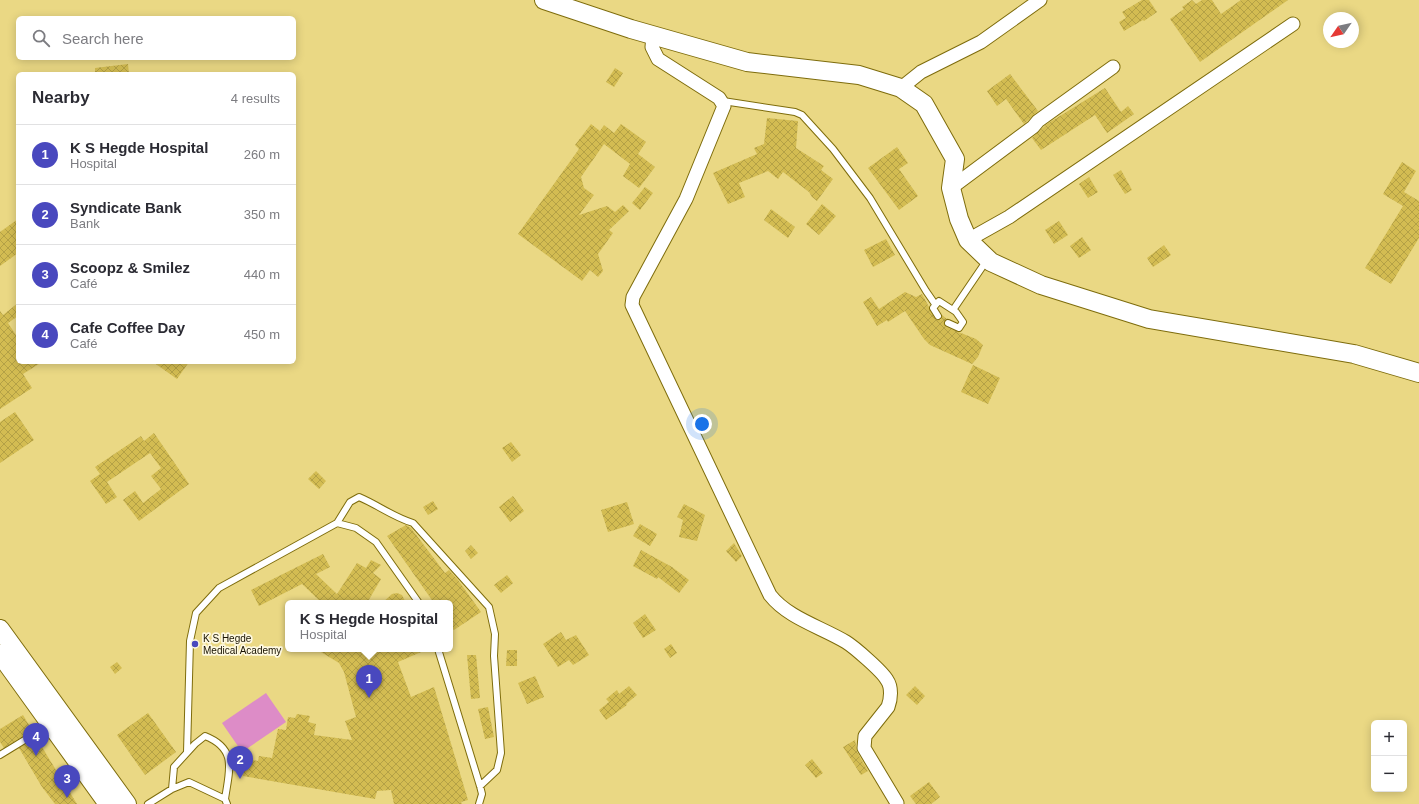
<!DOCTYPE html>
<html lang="en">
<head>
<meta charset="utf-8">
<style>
  body { margin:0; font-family:Helvetica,sans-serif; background:#f7f7f7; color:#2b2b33 }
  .controls { position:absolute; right:12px; bottom:12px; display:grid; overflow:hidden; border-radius:6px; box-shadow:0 2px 10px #0003 }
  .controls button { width:36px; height:36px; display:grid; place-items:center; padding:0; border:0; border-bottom:1px solid #e1e1e2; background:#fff; color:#2b2b33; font:20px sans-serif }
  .compass { position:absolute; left:1323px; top:12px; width:36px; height:36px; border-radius:50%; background:#fff; box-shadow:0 2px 10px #0003; rotate:236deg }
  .you { position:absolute; left:702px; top:424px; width:14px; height:14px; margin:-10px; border:3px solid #fff; border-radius:50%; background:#1a73e8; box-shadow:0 0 0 6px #1a73e833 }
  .badge { display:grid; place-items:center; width:26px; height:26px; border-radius:50%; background:#4948be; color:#fff; font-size:13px; font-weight:700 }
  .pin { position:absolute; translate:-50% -33px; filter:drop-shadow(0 1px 2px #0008) }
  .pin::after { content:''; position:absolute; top:21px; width:14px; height:12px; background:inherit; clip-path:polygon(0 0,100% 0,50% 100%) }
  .popup { position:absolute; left:285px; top:600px; width:168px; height:52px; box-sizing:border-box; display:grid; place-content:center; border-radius:6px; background:#fff; filter:drop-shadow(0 1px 3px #0005); font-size:13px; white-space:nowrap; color:#7c7c81 }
  .popup b { font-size:15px; color:#2b2b33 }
  .popup::after { content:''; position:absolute; left:50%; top:100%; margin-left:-8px; border:8px solid transparent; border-top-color:#fff }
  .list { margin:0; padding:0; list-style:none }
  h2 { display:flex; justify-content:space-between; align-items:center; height:52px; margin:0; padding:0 16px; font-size:17px }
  h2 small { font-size:13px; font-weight:400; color:#7c7c81 }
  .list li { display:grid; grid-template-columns:26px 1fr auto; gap:12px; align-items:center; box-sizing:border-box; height:60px; padding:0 16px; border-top:1px solid #e1e1e2 }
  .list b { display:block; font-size:15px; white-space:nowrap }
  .list p { margin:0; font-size:13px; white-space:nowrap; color:#7c7c81 }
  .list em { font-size:13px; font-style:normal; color:#7c7c81 }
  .icon { flex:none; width:22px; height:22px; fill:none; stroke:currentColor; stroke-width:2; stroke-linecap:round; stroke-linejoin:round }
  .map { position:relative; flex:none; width:1419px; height:804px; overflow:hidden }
  .search { position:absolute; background:#fff; box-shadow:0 2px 10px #0003; left:16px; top:16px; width:280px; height:44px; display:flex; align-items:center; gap:10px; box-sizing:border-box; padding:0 14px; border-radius:6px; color:#7c7c81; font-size:15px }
  .panel { position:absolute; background:#fff; box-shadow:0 2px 10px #0003; left:16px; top:72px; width:280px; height:292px; border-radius:6px }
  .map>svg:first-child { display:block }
  .green { fill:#dd8cc7 }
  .building { fill:url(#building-cross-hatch) }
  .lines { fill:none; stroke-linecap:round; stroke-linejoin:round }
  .service-casing { stroke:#7e6c0c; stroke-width:8 }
  .minor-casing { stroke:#7e6c0c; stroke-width:15 }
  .secondary-casing { stroke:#7e6c0c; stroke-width:20 }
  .service { stroke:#fff; stroke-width:6 }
  .minor { stroke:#fff; stroke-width:13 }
  .secondary { stroke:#fff; stroke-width:18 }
  .poi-dot { fill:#4948be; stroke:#fef9e1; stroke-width:1.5 }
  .labels { text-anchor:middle; stroke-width:3.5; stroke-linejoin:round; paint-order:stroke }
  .poi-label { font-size:10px; fill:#181200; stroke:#fef9e1; text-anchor:start }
</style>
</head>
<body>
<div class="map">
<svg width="1419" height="804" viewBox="0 0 1419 804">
  <defs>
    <pattern id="building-cross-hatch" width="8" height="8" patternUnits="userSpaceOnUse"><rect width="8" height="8" fill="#d3bc52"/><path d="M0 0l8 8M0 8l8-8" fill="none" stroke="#b4a146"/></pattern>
  </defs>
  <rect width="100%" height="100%" fill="#ead884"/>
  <!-- green -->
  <path class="green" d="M266 693 286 722 242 752 222 723Z"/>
  <!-- building -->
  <path class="building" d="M1142 0H1149L1157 12 1144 21 1143 20 1124 31 1119 22 1126 18 1122 12Z
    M1192 0 1196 4 1202 0H1212L1221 14 1241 0H1288L1200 62 1170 19 1184 9 1182 7Z
    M128 64 129 74H95V68Z
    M615 68 623 73 614 87 606 82Z
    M1010 74 1038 111 1024 124 1006 99 997 106 987 91Z
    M1105 88 1121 112 1128 106 1134 114 1107 133 1095 115 1041 150 1032 138 1047 124Z
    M767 118 798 121 796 148 824 166 821 170 833 179 817 201 812 197 809 192 783 172 778 179 768 171 739 183 745 197 728 204 713 173 757 154 754 148 764 144Z
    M591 124 600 131 604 125 614 133 621 124 646 142 638 154 655 167 639 188 623 176 630 164 604 144 581 177 584 188 594 195 579 215 607 206 615 212 623 205 629 211 609 230 613 233 598 254 603 271 598 277 590 270 582 281 518 234 579 149 575 145Z
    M897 147 908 163 899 169 918 196 899 210 868 168Z
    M1402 162 1416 171 1404 192 1419 201V238L1391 284 1365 268 1403 206 1383 194Z
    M1121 170 1132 190 1125 194 1113 175Z
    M1089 177 1098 192 1088 198 1079 184Z
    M645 187 653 193 640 210 632 203Z
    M822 204 836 216 819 235 806 224Z
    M771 209 795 227 788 238 764 220Z
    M18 219V253L0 266V232Z
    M1059 221 1068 235 1054 244 1045 230Z
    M1082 237 1091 250 1079 258 1070 246Z
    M886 239 895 255 873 267 864 250Z
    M1164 245 1171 255 1153 267 1147 258Z
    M905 292 916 297 922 294 936 320H941L942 315 947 319 944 323 946 327 976 339 983 345 978 357 972 364 930 345 924 339 905 311 888 322 887 320 877 326 863 302 871 297 879 309Z
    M18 303V316L8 323 18 338V362H42L23 374 32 388 0 409V311L3 315Z
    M153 362H189L177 379Z
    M973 365 1000 378 988 404 961 392Z
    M15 412 34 440 0 463V422Z
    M154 433 189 484 139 521 123 500 135 491 143 503 161 489 151 476 161 468 150 453 107 482 117 497 106 504 90 481 100 474 95 467 141 436 144 441Z
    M511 442 521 455 512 462 502 448Z
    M316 471 326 481 319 489 308 479Z
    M513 496 524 511 510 522 499 507Z
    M433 501 438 509 428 515 423 507Z
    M627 502 634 524 608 532 601 510Z
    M684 504 705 515 697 541 679 537 683 520 677 517Z
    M640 524 657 534 650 546 633 536Z
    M406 525 411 528 445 573 449 570 458 580 481 612 454 630 450 625V603H434L387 536Z
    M734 543 742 556 736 562 726 551Z
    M471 545 478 553 471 559 465 551Z
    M641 550 672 567 689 580 679 593 658 577 657 579 633 566Z
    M323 554 330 567 316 574 337 594 357 563 366 568 371 560 381 565 373 573 381 579 367 603H322L302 584 259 606 251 590Z
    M507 575 513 583 501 593 494 585Z
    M397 593 402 595 406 603H382L392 594Z
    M645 614 656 630 643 638 633 623Z
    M561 632 566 640 576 635 589 655 573 665 569 660 558 667 543 644Z
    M671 644 677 653 670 658 664 649Z
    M316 649H428L398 662 411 697 434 687 468 800 461 802 462 804H394L391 790 377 791 375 799 243 776 246 759 258 761 259 756 272 758 278 729 286 730 288 717 295 718 297 714 310 716 308 722 316 724 314 735 352 740 345 721 356 717 344 672 339 663Z
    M507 650H517V666H506Z
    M467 655H476L480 698 471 699Z
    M117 662 122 668 115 674 110 667Z
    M535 676 544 697 527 704 518 683Z
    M629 686 637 695 626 704 627 705 606 720 599 710 609 702 606 699 617 690 619 694Z
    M915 686 925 696 917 705 906 695Z
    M488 707 494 737 485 739 478 709Z
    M148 713 176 752 145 775 117 735Z
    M23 715 32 730 4 748 0 742V729Z
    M37 738 48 757 77 804H55L42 787 19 748Z
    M855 740 857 752 868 771 861 775 843 747Z
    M812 759 823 773 816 778 805 765Z
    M929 782 940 797 931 804H916L910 796Z"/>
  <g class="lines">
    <defs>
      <path id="service" d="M723 101 795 112 802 115 833 149 870 198 926 291 935 304
        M953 310 987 260
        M938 316 933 308 939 301 956 312 963 322 959 328 948 323
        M337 523 350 502 359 497C378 505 393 517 413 523L489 607 495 634 494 656 501 753 497 770 480 786
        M438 649 480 786 482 794 479 804
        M187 752 190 641 196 613 219 588 337 523 356 528 376 542 419 603
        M0 755 49 725
        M172 789 174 767 195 744 205 736C238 749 229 771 225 799
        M148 804 172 789 189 782 225 799 227 804"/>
      <path id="minor" d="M653 35 652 47 658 59 719 98 724 106 686 199 633 297 632 305 770 595C788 618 821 627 846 642 854 647 882 671 887 680 892 687 891 699 888 707L865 736 864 748 897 803
        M901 88 921 72 981 42 1040 0
        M951 188 1033 127 1038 121 1113 67
        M968 240 1009 217 1293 24"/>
      <path id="secondary" d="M544 0 631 29 747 62 859 75 901 88 924 104 955 159 951 188 959 219 968 240 991 262 1041 285 1149 319 1354 354 1419 373
        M0 629 127 804
        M0 654 108 804"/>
    </defs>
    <!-- service casing -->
    <use href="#service" class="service-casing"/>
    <!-- minor casing -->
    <use href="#minor" class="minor-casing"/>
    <!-- secondary casing -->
    <use href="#secondary" class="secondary-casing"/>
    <!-- service -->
    <use href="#service" class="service"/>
    <!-- minor -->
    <use href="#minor" class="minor"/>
    <!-- secondary -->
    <use href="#secondary" class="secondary"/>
  </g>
  <!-- markers -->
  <circle class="poi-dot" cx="195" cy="644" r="4"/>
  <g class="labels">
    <!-- poi labels -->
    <g class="poi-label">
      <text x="203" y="642">K S Hegde<tspan x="203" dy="12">Medical Academy</tspan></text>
    </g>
  </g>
</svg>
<div class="controls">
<button>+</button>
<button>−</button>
</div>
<svg class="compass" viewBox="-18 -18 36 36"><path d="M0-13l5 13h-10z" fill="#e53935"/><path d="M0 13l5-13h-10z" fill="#7c7c81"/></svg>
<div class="you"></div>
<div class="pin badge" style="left:369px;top:698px">1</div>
<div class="popup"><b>K S Hegde Hospital</b>Hospital</div>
<div class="pin badge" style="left:240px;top:779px">2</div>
<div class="pin badge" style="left:67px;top:798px">3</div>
<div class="pin badge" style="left:36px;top:756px">4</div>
<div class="search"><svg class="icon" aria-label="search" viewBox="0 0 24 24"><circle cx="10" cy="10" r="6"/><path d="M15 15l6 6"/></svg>Search here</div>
<section class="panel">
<h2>Nearby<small>4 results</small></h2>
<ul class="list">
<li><span class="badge">1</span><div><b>K S Hegde Hospital</b><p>Hospital</p></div><em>260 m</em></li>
<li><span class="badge">2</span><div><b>Syndicate Bank</b><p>Bank</p></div><em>350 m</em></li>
<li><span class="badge">3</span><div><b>Scoopz &amp; Smilez</b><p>Café</p></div><em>440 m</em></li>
<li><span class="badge">4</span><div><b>Cafe Coffee Day</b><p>Café</p></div><em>450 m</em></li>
</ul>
</section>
</div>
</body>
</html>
